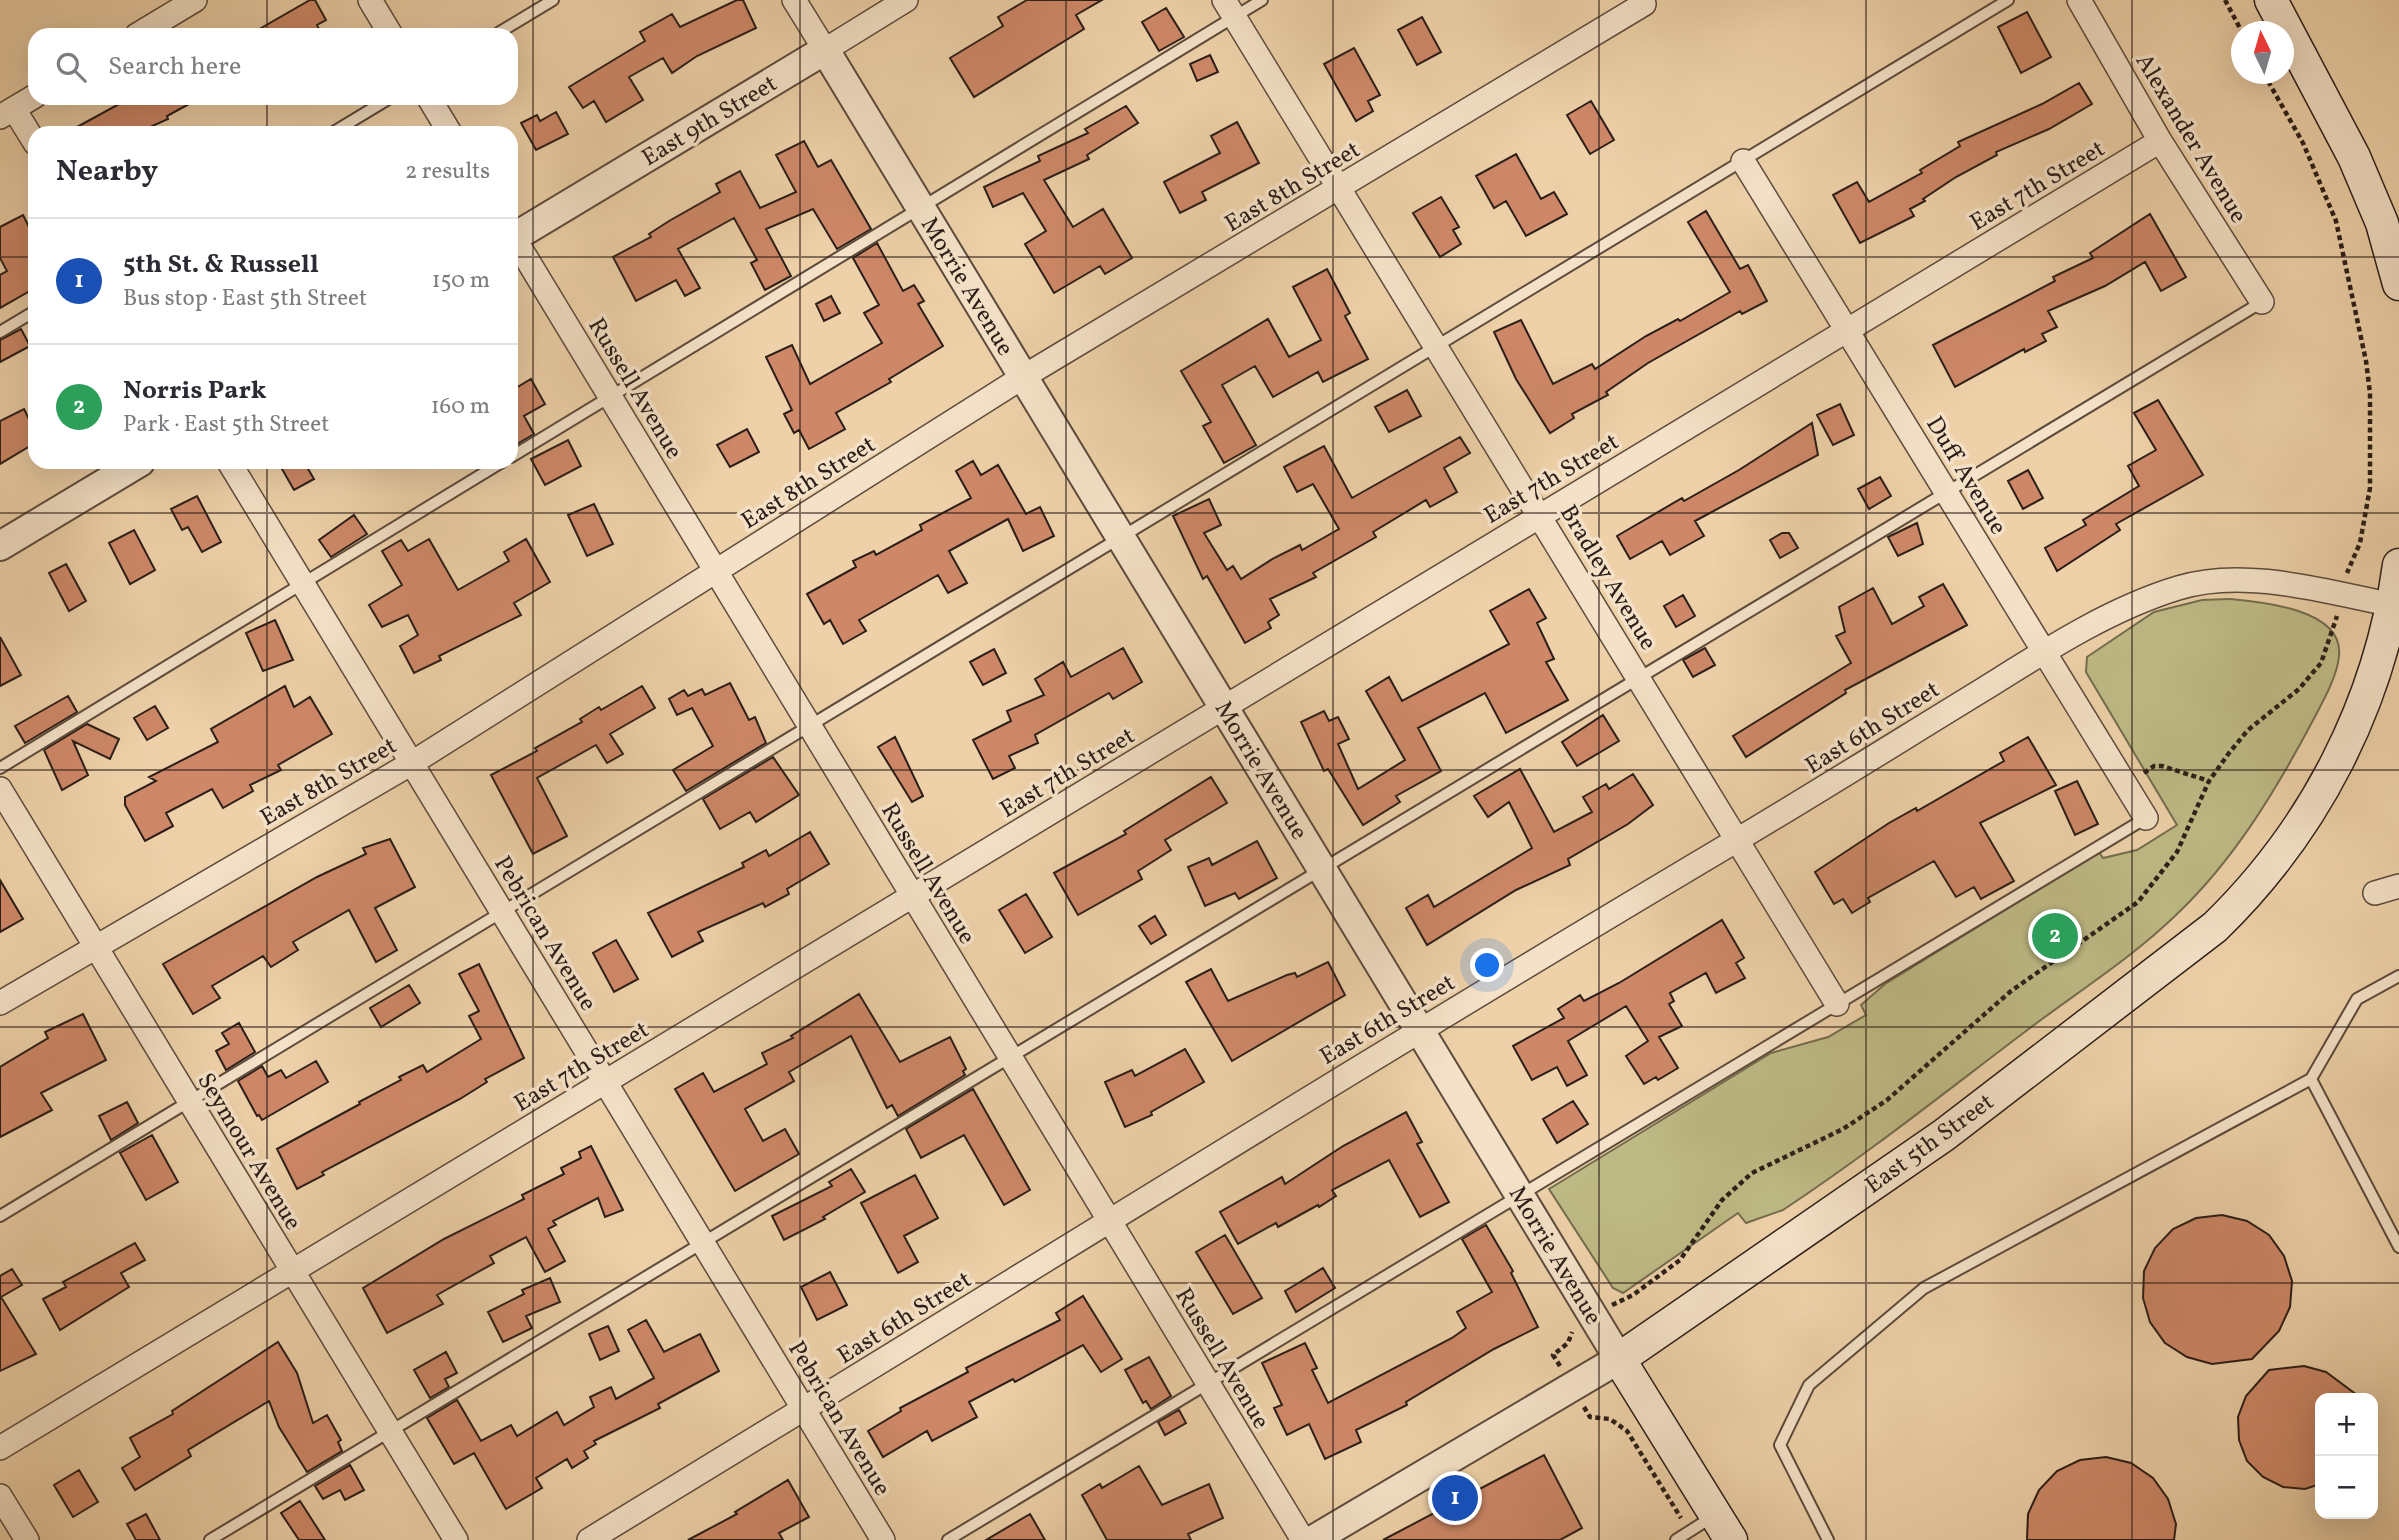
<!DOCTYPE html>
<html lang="en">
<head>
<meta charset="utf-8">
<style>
  body { margin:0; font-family:Vollkorn,serif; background:#f2f2f3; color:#2b2b33 }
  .controls { position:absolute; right:21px; bottom:21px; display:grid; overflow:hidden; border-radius:14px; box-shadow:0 7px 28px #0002 }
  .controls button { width:63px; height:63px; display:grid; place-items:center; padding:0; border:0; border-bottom:2px solid #e1e1e2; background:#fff; color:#2b2b33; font:35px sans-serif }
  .compass { position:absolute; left:2231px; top:21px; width:63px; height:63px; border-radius:50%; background:#fff; box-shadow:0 7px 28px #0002; rotate:355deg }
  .you { position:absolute; left:1488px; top:966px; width:24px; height:24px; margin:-18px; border:5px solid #fff; border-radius:50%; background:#1a73e8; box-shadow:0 0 0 10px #1a73e833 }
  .badge { display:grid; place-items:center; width:46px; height:46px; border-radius:50%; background:#0f766e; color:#fff; font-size:23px; font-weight:700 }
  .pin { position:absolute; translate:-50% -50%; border:4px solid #fff; box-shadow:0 2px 7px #0006 }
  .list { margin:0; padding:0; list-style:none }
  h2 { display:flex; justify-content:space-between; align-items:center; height:91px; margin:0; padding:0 28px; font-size:30px }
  h2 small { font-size:23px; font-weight:400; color:#7c7c81 }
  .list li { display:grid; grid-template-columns:46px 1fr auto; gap:21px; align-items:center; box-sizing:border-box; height:126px; padding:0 28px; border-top:2px solid #e1e1e2 }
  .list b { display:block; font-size:26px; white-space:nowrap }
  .list p { margin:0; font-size:23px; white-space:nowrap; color:#7c7c81 }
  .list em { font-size:23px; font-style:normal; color:#7c7c81 }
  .icon { flex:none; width:38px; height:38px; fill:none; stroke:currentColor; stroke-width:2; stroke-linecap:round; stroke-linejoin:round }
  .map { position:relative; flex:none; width:2399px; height:1540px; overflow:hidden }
  .search { position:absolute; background:#fff; box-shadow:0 7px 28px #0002; left:28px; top:28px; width:490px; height:77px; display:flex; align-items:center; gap:18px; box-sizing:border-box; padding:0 24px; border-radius:21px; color:#7c7c81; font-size:26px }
  .panel { position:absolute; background:#fff; box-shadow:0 7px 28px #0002; left:28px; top:126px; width:490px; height:343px; border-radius:21px }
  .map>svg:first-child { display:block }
  .green { fill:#beba85; stroke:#746c4e; stroke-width:2 }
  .building { fill:#ce8868; stroke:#2b1e18; stroke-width:2 }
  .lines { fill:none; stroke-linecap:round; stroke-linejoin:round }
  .service-casing { stroke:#5c4b3c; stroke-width:14 }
  .minor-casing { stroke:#5c4b3c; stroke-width:26 }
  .tertiary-casing { stroke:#5c4b3c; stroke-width:32 }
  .secondary-casing { stroke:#2b1e18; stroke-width:35 }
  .path { stroke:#2b1e18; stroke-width:4.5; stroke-dasharray:5 3.5; stroke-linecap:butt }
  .service { stroke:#f4e1c7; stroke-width:10 }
  .minor { stroke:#f4e1c7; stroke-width:23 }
  .tertiary { stroke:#f4e1c7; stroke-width:28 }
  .secondary { stroke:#f4e1c7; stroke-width:32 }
  .grid { fill:none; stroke:#2b1e18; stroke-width:2; stroke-opacity:0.55 }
  .labels { text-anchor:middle; stroke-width:7; stroke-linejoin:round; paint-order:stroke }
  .street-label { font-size:24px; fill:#2b1e18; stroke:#f4e1c7 }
</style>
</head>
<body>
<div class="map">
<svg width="2399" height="1540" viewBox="0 0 2399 1540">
  <rect width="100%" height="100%" fill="#eed1a9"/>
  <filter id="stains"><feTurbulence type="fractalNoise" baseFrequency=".00286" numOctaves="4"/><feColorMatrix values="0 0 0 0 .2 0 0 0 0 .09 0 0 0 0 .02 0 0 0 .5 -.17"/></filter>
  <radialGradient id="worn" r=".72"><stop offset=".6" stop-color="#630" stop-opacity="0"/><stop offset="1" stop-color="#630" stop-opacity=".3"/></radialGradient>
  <!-- green -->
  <path class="green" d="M2229 599C2262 602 2344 609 2339 656 2337 678 2321 705 2311 724 2275 792 2233 861 2177 914 2133 957 2079 991 2030 1028 1949 1089 1868 1154 1783 1210L1746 1223 1738 1213 1623 1293 1613 1288 1549 1189 1771 1053 1828 1037 1866 1015 1861 1005 1885 984 2099 852 2103 858 2137 850 2177 825 2086 672 2087 657 2154 612 2202 600Z"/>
  <!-- building -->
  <path class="building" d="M310 0H315L326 20 317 25 322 35H249Z
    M737 0H743L756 28 697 56 672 73 663 58 629 77 643 100 606 122 594 101 583 108 569 87 645 41 640 32 672 14 680 27Z
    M1027 0H1102L1076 15 1084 29 974 97 950 58 1003 26 998 17Z
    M1166 8 1184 37 1159 51 1142 22Z
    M2027 12 2051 57 2021 73 1998 27Z
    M1422 17 1441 52 1417 65 1398 30Z
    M1354 48 1380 95 1368 101 1373 111 1356 121 1324 64Z
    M1210 55 1218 72 1197 81 1190 64Z
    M2079 83 2092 104 2049 129 1996 152 1997 155 1956 177 1923 199 1925 201 1910 209 1914 216 1860 243 1833 195 1857 182 1869 202 1922 173 1920 170 1960 146 1958 142 2042 104Z
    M130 98H200L167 116 168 119 137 133H66Z
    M1591 101 1614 140 1590 154 1567 115Z
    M1126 106 1138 123 1087 155 1089 159 1044 180 1073 227 1103 209 1132 258 1105 274 1100 266 1054 293 1025 244 1046 231 1023 193 993 207 984 187 1040 161 1038 156 1088 133 1085 129Z
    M556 112 568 134 536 150 521 123 537 115 540 121Z
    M1237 122 1259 163 1202 192 1206 200 1180 213 1164 182 1220 153 1211 136Z
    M804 141 818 167 831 160 871 229 837 249 813 209 766 229 791 276 765 290 751 263 757 260 734 218 678 249 700 288 685 296 676 280 636 301 613 257 651 237 649 234 669 221 720 192 716 184 740 171 760 208 796 192 776 155Z
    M1516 154 1541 199 1554 192 1567 214 1526 236 1506 201 1494 208 1476 176Z
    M1441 197 1459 227 1453 230 1461 244 1440 257 1413 213Z
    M1706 211 1740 269 1748 265 1767 301 1742 314 1740 311 1648 363 1606 392 1608 395 1572 414 1574 418 1550 433 1516 379 1494 332 1521 320 1553 384 1592 364 1595 369 1646 336 1678 319 1680 321 1730 292 1688 222Z
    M2150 214 2186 277 2161 291 2145 262 2105 286 2048 311 2057 327 2042 334 2046 341 2025 352 2024 349 1955 387 1933 345 2055 281 2053 277 2093 258 2090 253Z
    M23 215 35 239V288L0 308V275L7 271 0 258V227Z
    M877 243 903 291 914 285 924 301 918 304 943 346 889 379 891 382 836 413 845 429 809 449 799 430 794 433 784 414 792 410 766 357 792 345 810 384 882 343 864 313 879 305 853 258Z
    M1327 269 1350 313 1345 316 1368 359 1323 382 1318 372 1273 397 1255 366 1222 385 1256 445 1224 463 1203 426 1211 422 1181 371 1268 319 1289 357 1321 340 1293 287Z
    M831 296 840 313 824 321 816 304Z
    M21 329 30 346 0 362V340Z
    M531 379 545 404 524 416 534 434 517 444 511 435V391Z
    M1407 390 1421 416 1389 432 1375 407Z
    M2158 400 2203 475 2116 524 2120 530 2057 571 2045 548 2086 525 2083 520 2139 486 2128 466 2156 450 2134 413Z
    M1840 404 1854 435 1833 445 1817 415Z
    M24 409 35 431V443L0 464V421Z
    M1812 423 1818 455 1695 521 1704 536 1670 555 1662 541 1630 559 1617 536 1682 498 1684 501 1739 470Z
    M747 429 759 452 730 467 717 445Z
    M1460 437 1470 453 1444 468 1457 492 1430 507 1426 500 1373 532 1376 537 1313 573 1316 577 1270 599 1279 615 1268 622 1271 628 1245 643 1207 576 1203 579 1173 516 1209 499 1221 525 1204 533 1227 570 1233 566 1241 579 1274 558 1300 545 1302 550 1339 529 1313 484 1297 492 1284 467 1324 446 1352 498Z
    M568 440 581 466 545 485 531 459Z
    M973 461 981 475 998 465 1026 514 1040 507 1054 536 1023 551 1008 519 949 551 967 583 948 593 938 575 859 620 866 631 843 644 830 620 824 624 807 594 856 567 853 561 874 551 876 555 922 530 920 525 971 498 956 471Z
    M278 462H304L314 479 294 490Z
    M2028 470 2043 498 2023 509 2008 481Z
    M1880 477 1891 496 1869 509 1858 489Z
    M197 496 221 542 202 552 188 527 182 530 171 509Z
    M594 504 613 544 587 556 568 515Z
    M354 515 367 534 331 557 319 540Z
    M1917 523 1923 544 1898 556 1888 537Z
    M134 530 155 570 130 584 109 543Z
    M1782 533H1789L1798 548 1780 558 1770 540Z
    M429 539 458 590 509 561 504 552 526 539 550 582 514 603 521 615 439 656 441 660 414 673 400 646 418 635 408 615 382 627 369 605 402 585 382 551 401 540 408 551Z
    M66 564 86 601 69 611 49 573Z
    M1943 584 1967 625 1845 690 1846 693 1746 757 1733 736 1851 663 1836 636 1845 632 1839 607 1873 588 1892 624 1924 606 1919 597Z
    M1529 589 1546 618 1537 623 1554 659 1546 662 1568 700 1506 733 1485 693 1418 728 1441 771 1396 796 1400 802 1363 825 1328 769 1324 771 1301 722 1324 711 1329 721 1338 717 1349 739 1338 744 1358 789 1405 760 1366 691 1389 677 1402 701 1509 644 1490 611Z
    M1683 595 1695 616 1676 627 1664 606Z
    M275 620 293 660 263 671 246 633Z
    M0 637 21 675 0 686Z
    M1123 648 1142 682 1113 699 1109 693 1035 735 1038 743 1009 756 1015 768 993 779 973 740 1011 721 1007 711 1044 695 1035 679 1063 662 1071 677Z
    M1705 648 1715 665 1693 677 1683 660Z
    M994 649 1006 673 983 685 970 662Z
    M730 683 749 720 755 717 766 743 686 791 673 770 713 746 692 708 677 715 669 699 684 690 688 696 702 689 705 695Z
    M285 686 294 707 310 697 332 734 278 765 281 770 250 785 253 791 223 808 212 789 166 813 173 826 145 841 125 805V797L156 781 149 777 218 742 211 729Z
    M642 686 655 708 610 734 623 754 607 763 596 745 537 778 567 836 533 854 491 775 537 751 535 748 582 722 580 719 599 707 601 710Z
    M68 696 77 712 25 743 15 726Z
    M155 706 168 728 147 740 134 718Z
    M1603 715 1619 741 1577 766 1562 742Z
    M87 724 119 739 110 759 73 741 88 775 62 790 44 750Z
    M895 737 923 796 912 802 878 747Z
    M2028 737 2056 785 1980 823 2014 881 1981 899 1974 887 1956 897 1934 861 1868 898 1870 902 1852 913 1843 899 1834 904 1815 872 1889 823 1916 808 1917 811 2004 761 2000 753Z
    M773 757 799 795 756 822 750 812 720 829 703 799Z
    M1520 769 1554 832 1592 812 1583 797 1606 784 1609 789 1633 774 1653 805 1628 824 1568 859 1570 865 1516 890 1427 945 1406 908 1428 895 1434 907 1532 848 1509 802 1488 817 1474 796Z
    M1211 777 1227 803 1165 840 1171 850 1138 871 1142 879 1078 915 1054 873 1126 834 1124 831Z
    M2077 781 2098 824 2075 835 2055 791Z
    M810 832 829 864 787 889 789 894 765 907 763 903 698 932 703 941 672 957 648 913 744 867 742 863 766 850 769 856Z
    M390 839 415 887 375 908 397 950 376 962 349 910 293 942 298 950 271 967 263 956 212 986 220 998 193 1014 163 964 317 877 366 854 363 848Z
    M1257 841 1277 878 1239 899 1235 893 1205 906 1188 867 1209 858 1212 865Z
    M0 880 23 919 0 932Z
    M1026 894 1052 937 1025 953 999 910Z
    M1155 916 1166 935 1151 944 1139 926Z
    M1722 920 1744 958 1736 963 1745 978 1716 993 1706 973 1670 993 1674 1001 1669 1004 1682 1026 1659 1037 1678 1068 1658 1080 1656 1077 1644 1084 1626 1056 1648 1041 1626 1006 1568 1041 1587 1075 1567 1086 1557 1067 1532 1080 1513 1046 1564 1018 1558 1009 1580 995 1584 1001 1619 983Z
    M616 940 638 979 614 992 593 953Z
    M1328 962 1345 995 1232 1061 1186 982 1211 969 1228 1001 1287 975 1295 973 1297 977Z
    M479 964 524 1058 485 1079 487 1082 460 1099 322 1172 324 1175 297 1189 277 1149 360 1104 359 1102 401 1080 399 1077 423 1065 427 1072 481 1039 469 1016 479 1011 459 974Z
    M409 985 420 1003 381 1027 370 1008Z
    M859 994 900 1062 950 1037 966 1069 963 1071 965 1075 898 1116 892 1105 887 1108 851 1036 789 1072 794 1081 745 1109 763 1141 785 1129 799 1154 735 1191 675 1089 703 1073 714 1092 767 1064 762 1053 793 1038 791 1036Z
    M83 1014 106 1060 41 1093 52 1110 0 1137V1067L48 1038 45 1032Z
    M239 1023 255 1052 226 1070 216 1051 229 1044 222 1033Z
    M1185 1049 1204 1082 1151 1112 1152 1115 1125 1127 1105 1082 1132 1070 1135 1076Z
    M316 1061 328 1082 262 1120 259 1115 257 1116 238 1081 262 1066 268 1077 281 1070 286 1078Z
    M973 1089 1030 1190 1004 1205 964 1135 921 1158 906 1129Z
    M1573 1101 1588 1124 1557 1143 1543 1119Z
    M127 1102 138 1123 111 1140 99 1116Z
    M1406 1112 1422 1142 1417 1144 1449 1202 1420 1217 1389 1160 1332 1190 1336 1196 1319 1207 1318 1205 1278 1227 1276 1223 1238 1244 1220 1212 1282 1177 1285 1184 1343 1146Z
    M152 1135 178 1182 146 1200 120 1153Z
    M591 1146 623 1210 605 1217 598 1198 553 1221 556 1225 548 1229 565 1261 545 1272 526 1237 490 1256 494 1263 437 1295 443 1304 387 1333 363 1288 444 1239 524 1199 522 1195 564 1174 561 1168 581 1158 579 1152Z
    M851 1169 865 1192 823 1217 825 1219 784 1240 772 1216 832 1186 829 1182Z
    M915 1175 938 1218 904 1236 918 1262 898 1273 861 1203Z
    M2222 1215 2247 1221 2269 1235 2284 1256 2292 1281 2290 1307 2279 1331 2252 1359 2212 1364 2187 1357 2165 1343 2150 1322 2143 1298 2144 1271 2155 1248 2173 1229 2196 1218Z
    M1486 1225 1513 1271 1511 1273 1538 1327 1494 1349 1406 1402 1407 1405 1356 1430 1361 1442 1325 1459 1309 1424 1287 1435 1274 1408 1282 1405 1262 1363 1305 1343 1317 1368 1312 1370 1328 1403 1452 1338 1466 1328 1457 1312 1492 1292 1462 1239Z
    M1225 1235 1262 1298 1233 1314 1196 1252Z
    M135 1243 145 1260 121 1273 129 1287 60 1330 43 1299 66 1287 63 1282Z
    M1323 1268 1335 1288 1296 1312 1285 1291Z
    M12 1269 22 1285 1 1297 36 1354 0 1371V1276Z
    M830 1272 847 1305 817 1320 801 1287Z
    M550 1278 560 1302 526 1316 532 1328 503 1342 488 1312 524 1294 522 1290Z
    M1083 1296 1122 1359 1101 1372 1083 1345 1015 1382 1013 1379 969 1402 977 1417 932 1441 927 1431 883 1457 868 1431 901 1411 900 1408 968 1372 966 1368 1060 1320 1056 1313Z
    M646 1320 664 1352 700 1334 719 1371 658 1404 660 1408 594 1441 596 1444 584 1451 588 1458 572 1468 567 1459 536 1478 542 1488 506 1509 474 1453 454 1464 427 1418 457 1400 481 1441 511 1425 517 1436 557 1412 564 1425 594 1407 590 1397 611 1387 616 1399 654 1378 628 1330Z
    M608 1326 619 1351 600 1360 589 1334Z
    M278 1342 297 1373 313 1423 327 1415 341 1440 338 1442 342 1451 307 1472 279 1427 269 1401 188 1450 191 1456 135 1490 122 1468 140 1457 130 1438 173 1414 172 1411Z
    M446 1352 457 1373 445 1379 449 1387 430 1398 414 1370Z
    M1149 1357 1171 1396 1151 1409 1146 1401 1143 1403 1125 1370Z
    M2304 1366 2326 1372 2361 1398H2320V1484L2305 1489 2283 1487 2263 1477 2247 1461 2239 1440 2238 1417 2246 1396 2269 1370Z
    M1179 1410 1186 1423 1165 1435 1158 1422Z
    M1544 1455 1582 1528 1560 1540H1383Z
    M2106 1457 2131 1463 2153 1478 2168 1499 2176 1524 2174 1540H2027L2028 1514 2039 1490 2057 1471 2080 1460Z
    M350 1465 364 1490 345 1500 340 1490 323 1499 315 1486Z
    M1139 1466 1162 1505 1209 1484 1223 1518 1188 1534 1191 1540H1107L1082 1495 1100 1484 1102 1488Z
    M79 1470 98 1502 73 1517 54 1485Z
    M788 1480 809 1517 779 1533 783 1540H688L737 1514 735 1512Z
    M300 1501 325 1540H299L281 1513Z
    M146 1514 160 1540H136L127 1524Z
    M1030 1514 1045 1540H986Z"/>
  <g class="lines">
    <defs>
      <path id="service" d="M495 35 553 0
        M332 133 390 98
        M0 332 35 311
        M511 457 1262 0
        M0 768 502 462
        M2399 976 2357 999 2311 1079 2399 1247
        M0 1216 2008 0
        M210 1540 2262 302
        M948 1540 2146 818
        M1676 1540 1712 1517
        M1828 1540 1780 1445 1809 1385 1924 1288 2311 1079"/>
      <path id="minor" d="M370 0 391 35
        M794 0 825 50 906 0
        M1224 0 1837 1004
        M2079 0 2160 141 2262 302
        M137 35 195 0
        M429 98 450 133
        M14 109 35 143
        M0 117 35 96
        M1743 161 2146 818
        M511 233 1303 1540
        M229 462 883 1540
        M0 789 456 1540
        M2375 893 2399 886
        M0 1003 412 763 1023 377 1644 4
        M0 1448 2160 141
        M0 1496 27 1540
        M589 1540C969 1309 1345 1073 1727 846 1813 795 1899 741 1984 689 2045 651 2109 609 2178 588 2245 567 2327 592 2393 605"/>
      <path id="tertiary" d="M511 239 825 50 1619 1359 1313 1540
        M0 546 140 462"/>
      <path id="secondary" d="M2271 0 2354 157 2382 223 2399 284
        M1731 1540 1619 1359 1944 1135 2215 927C2315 830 2380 703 2399 565"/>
    </defs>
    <!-- service casing -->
    <use href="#service" class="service-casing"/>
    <!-- minor casing -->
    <use href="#minor" class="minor-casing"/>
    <!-- tertiary casing -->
    <use href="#tertiary" class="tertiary-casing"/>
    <!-- secondary casing -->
    <use href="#secondary" class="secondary-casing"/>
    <!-- path -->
    <path class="path" d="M2225 0 2242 32
      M2264 74 2303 143 2336 221 2366 361 2370 393V488L2360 543 2347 573
      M2144 773 2154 766H2162L2209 781
      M1612 1305 1633 1295 1680 1260 1722 1200 1752 1173 1843 1129 1887 1100 2011 991 2138 902 2177 852 2209 781 2229 753 2248 730 2299 689 2321 663 2337 616
      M1560 1366 1553 1355 1568 1343 1572 1332
      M1584 1407 1590 1417 1610 1419 1627 1431 1681 1518"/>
    <!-- service -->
    <use href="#service" class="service"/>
    <!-- minor -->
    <use href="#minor" class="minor"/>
    <!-- tertiary -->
    <use href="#tertiary" class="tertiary"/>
    <!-- secondary -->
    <use href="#secondary" class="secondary"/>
  </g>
  <!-- grid -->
  <path class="grid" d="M267 0V35M533 0V1540M800 0V1540M1066 0V1540M1333 0V1540M1599 0V1540M1866 0V1540M2132 0V1540M267 98V133M0 257H35M511 257H2399M267 462V1540M0 513H2399M0 770H2399M0 1027H2399M0 1283H2399"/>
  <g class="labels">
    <!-- street labels -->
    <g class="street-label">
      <text transform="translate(709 120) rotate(-31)" y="8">East 9th Street</text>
      <text transform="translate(2192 138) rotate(59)" y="8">Alexander Avenue</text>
      <text transform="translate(2037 185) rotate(-31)" y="8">East 7th Street</text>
      <text transform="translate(1292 186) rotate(-31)" y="8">East 8th Street</text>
      <text transform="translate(968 286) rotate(59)" y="8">Morrie Avenue</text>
      <text transform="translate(636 388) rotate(59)" y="8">Russell Avenue</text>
      <text transform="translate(1967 475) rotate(59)" y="8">Duff Avenue</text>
      <text transform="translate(1551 478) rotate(-31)" y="8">East 7th Street</text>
      <text transform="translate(808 482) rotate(-32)" y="8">East 8th Street</text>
      <text transform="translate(1609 577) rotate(59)" y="8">Bradley Avenue</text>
      <text transform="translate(1872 727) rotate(-32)" y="8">East 6th Street</text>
      <text transform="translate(1262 770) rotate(59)" y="8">Morrie Avenue</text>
      <text transform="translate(1067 772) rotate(-31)" y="8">East 7th Street</text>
      <text transform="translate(328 781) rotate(-30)" y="8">East 8th Street</text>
      <text transform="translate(929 873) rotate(59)" y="8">Russell Avenue</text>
      <text transform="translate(546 933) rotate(59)" y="8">Pebrican Avenue</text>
      <text transform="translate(1387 1019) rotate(-31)" y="8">East 6th Street</text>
      <text transform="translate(581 1066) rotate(-31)" y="8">East 7th Street</text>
      <text transform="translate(1929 1143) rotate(-36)" y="8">East 5th Street</text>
      <text transform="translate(250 1151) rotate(59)" y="8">Seymour Avenue</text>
      <text transform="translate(1556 1255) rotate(59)" y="8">Morrie Avenue</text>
      <text transform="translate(904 1317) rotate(-32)" y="8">East 6th Street</text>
      <text transform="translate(1223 1358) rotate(59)" y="8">Russell Avenue</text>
      <text transform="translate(840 1418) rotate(59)" y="8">Pebrican Avenue</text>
    </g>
  </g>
  <rect width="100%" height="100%" filter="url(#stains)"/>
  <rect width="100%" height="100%" fill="url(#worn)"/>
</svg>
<div class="controls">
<button>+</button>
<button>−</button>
</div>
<svg class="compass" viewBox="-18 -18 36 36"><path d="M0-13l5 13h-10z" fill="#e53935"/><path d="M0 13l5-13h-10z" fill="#7c7c81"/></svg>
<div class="you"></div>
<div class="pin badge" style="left:1455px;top:1498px;background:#1a4fb4">1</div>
<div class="pin badge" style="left:2055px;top:936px;background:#2e9e5b">2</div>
<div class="search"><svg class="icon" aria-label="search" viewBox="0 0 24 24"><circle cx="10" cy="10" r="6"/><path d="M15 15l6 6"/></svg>Search here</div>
<section class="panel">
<h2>Nearby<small>2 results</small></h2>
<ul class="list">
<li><span class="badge" style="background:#1a4fb4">1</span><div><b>5th St. &amp; Russell</b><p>Bus stop · East 5th Street</p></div><em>150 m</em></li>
<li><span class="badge" style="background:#2e9e5b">2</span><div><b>Norris Park</b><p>Park · East 5th Street</p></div><em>160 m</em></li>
</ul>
</section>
</div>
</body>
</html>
